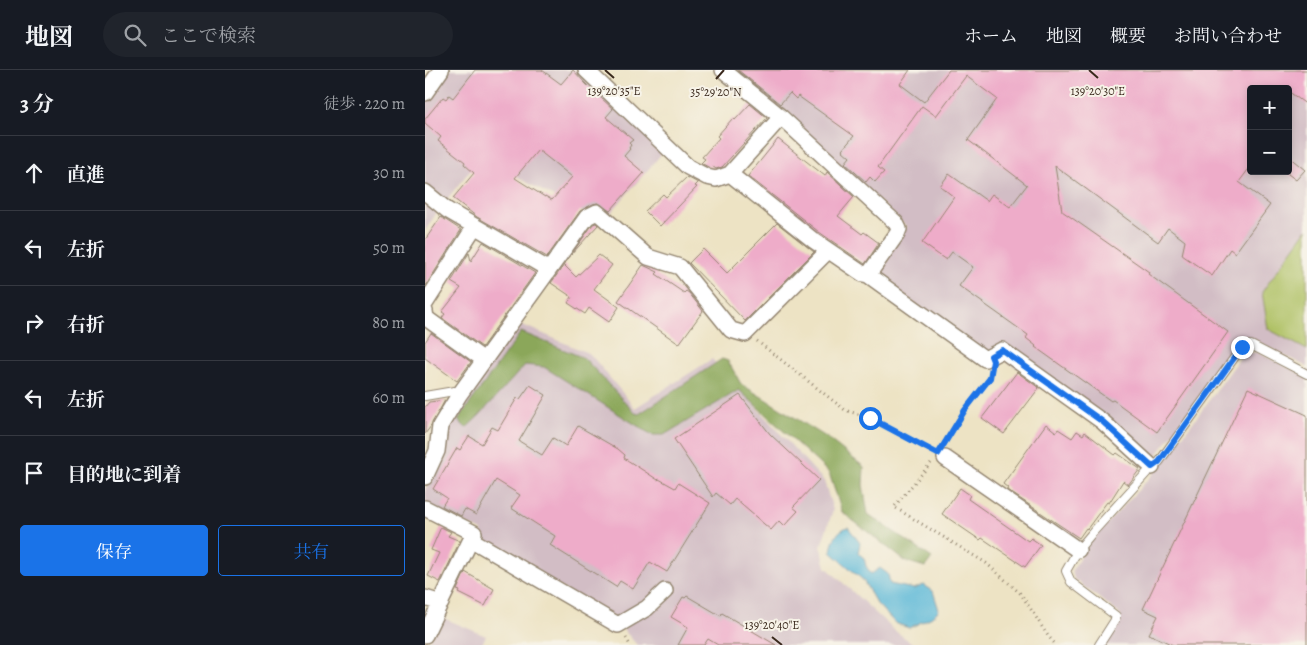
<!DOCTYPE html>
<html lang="ja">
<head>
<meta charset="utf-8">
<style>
  body { margin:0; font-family:Alegreya,"Noto Serif JP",serif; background:#20242c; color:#f1f3f6 }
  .controls { position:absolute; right:15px; top:15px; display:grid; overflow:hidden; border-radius:5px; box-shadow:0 2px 8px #0003 }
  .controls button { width:45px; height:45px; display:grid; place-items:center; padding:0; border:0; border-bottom:1px solid #363941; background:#171b24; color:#f1f3f6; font:25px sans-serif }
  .stop { position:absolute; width:15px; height:15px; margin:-11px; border:4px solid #1a73e8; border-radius:50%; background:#fff }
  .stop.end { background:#1a73e8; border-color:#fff; box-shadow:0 1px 5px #0008 }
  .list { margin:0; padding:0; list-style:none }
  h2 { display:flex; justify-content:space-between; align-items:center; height:65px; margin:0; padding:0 20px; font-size:21px }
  h2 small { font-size:16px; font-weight:400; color:#9ea1a6 }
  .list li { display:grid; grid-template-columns:32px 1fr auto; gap:15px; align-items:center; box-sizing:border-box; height:75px; padding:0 20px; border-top:1px solid #363941 }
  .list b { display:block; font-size:19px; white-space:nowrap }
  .list em { font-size:16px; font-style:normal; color:#9ea1a6 }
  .actions { display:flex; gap:10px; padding:15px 20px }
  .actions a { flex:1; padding:11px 0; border:1px solid #1a73e8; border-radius:5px; text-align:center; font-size:18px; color:#1a73e8 }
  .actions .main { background:#1a73e8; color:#fff }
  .icon { flex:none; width:28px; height:28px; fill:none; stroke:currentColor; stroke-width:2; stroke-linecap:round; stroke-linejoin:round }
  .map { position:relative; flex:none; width:882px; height:575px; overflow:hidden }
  header { display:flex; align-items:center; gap:30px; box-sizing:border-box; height:70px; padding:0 25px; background:#171b24; border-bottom:1px solid #363941 }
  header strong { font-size:24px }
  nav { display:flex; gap:28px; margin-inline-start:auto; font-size:18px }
  .search { width:350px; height:45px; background:#20242c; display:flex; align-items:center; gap:12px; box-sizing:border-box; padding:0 18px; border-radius:28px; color:#9ea1a6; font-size:19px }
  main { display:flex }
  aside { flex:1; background:#171b24 }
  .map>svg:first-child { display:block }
  .industrial { fill:#d2bdc5; fill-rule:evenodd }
  .green { fill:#afc165; stroke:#757642 }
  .forest { fill:#8ba75a; stroke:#63683c }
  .water { fill:#59b7d7; stroke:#4a707a }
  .building { fill:#eeacc9; fill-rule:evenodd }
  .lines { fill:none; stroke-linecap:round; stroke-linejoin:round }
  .lane-casing { stroke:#948671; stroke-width:10 }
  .street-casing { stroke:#948671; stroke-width:18 }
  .path { stroke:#948671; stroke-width:3; stroke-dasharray:1 4; stroke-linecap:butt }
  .lane { stroke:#fff; stroke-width:8 }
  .street { stroke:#fff; stroke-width:15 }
  .route { stroke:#1a73e8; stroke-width:6 }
  .ticks { fill:none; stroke:#3b2a1e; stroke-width:2 }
  .ticks-label { font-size:12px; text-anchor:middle; fill:#3b2a1e; stroke:#f7f3e8; stroke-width:4; stroke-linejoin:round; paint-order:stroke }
</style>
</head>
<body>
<header>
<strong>地図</strong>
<div class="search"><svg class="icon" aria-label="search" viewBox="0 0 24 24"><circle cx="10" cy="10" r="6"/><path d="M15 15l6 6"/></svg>ここで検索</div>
<nav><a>ホーム</a><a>地図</a><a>概要</a><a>お問い合わせ</a></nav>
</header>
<main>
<aside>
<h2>3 分<small>徒歩 · 220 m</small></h2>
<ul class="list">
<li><svg class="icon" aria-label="ahead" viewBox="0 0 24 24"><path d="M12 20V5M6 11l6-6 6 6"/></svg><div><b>直進</b></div><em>30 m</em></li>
<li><svg class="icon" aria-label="left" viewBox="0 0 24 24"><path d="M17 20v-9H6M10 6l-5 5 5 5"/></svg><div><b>左折</b></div><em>50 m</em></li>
<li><svg class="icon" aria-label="right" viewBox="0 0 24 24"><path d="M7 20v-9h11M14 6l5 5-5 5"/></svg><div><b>右折</b></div><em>80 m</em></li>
<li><svg class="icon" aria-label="left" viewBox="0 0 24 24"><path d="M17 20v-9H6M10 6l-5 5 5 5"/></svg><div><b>左折</b></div><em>60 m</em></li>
<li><svg class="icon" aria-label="arrive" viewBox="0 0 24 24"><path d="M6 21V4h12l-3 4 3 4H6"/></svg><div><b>目的地に到着</b></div></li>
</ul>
<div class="actions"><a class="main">保存</a><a>共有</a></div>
</aside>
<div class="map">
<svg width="882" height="575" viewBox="0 0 882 575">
  <rect width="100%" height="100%" fill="#f7f3e8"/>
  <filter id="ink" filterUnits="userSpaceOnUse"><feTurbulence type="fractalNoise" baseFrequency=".02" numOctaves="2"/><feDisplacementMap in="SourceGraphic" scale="10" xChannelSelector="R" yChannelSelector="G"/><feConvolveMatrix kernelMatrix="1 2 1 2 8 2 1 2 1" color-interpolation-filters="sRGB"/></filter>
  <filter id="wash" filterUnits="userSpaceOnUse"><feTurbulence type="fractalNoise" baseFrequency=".0096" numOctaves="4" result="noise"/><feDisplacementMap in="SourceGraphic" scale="20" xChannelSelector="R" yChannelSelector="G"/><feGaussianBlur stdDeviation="1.12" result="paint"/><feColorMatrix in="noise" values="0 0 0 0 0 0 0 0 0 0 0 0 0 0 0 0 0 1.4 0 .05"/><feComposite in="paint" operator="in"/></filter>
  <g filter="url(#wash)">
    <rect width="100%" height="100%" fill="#ede3c4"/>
    <!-- industrial -->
    <path class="industrial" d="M25 0H151L239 81 183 146 159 143 99 111 58 84 19 133 0 117V35Z
      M306 0H882V297L821 266 817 267 769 337 731 386 723 387 679 346 564 282 556 281 452 207V199L482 157 359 43ZM826 19H863V101H826Z
      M0 127 14 139 0 161Z
      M93 253 165 284 210 338 287 289 399 411 408 440 396 476 401 497 470 561 490 575H212L189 549 53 469 57 461 1 435 0 420 17 384 21 359 38 326Z
      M832 282 882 307V575H675L696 545 649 509 647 500 666 471 728 404 772 347 818 284Z
      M16 547 61 566 56 575H2Z"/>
    <!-- green -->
    <path class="green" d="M882 159V280L843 259 837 222Z"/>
    <!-- forest -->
    <path class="forest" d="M96 262 159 288 210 343 214 344 297 289 303 291 316 314 401 367 439 397 438 415 443 444 507 488 500 497 480 491 417 442 404 403 314 320 239 365H227L119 297 100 295 54 346 41 358 33 350Z"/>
    <!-- water -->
    <path class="water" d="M423 457 435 473 433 483 439 488 441 496 446 504 455 498 463 504 465 514 489 519 499 515 508 521 514 540 507 547 484 558 470 553 451 533 438 510 406 482C407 471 412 460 423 457Z"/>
    <g id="blocks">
      <!-- building -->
      <path class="building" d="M50 0H117L136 14 148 0 161 14 188 39 181 47 208 70 204 73 206 75 204 78 205 79 199 86 219 103 185 141 173 133 168 134 155 141 122 187 52 147 28 128 49 103 39 94 40 92 13 71 16 67 0 53V49L18 27 21 29 24 25 28 28ZM113 80 147 107 127 130 120 126V127L90 108Z
        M313 0H485L475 14 499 32 524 0H882V35L863 21V19H826V96L814 112 845 135 810 183 805 179 787 206 757 185 760 171 743 158 733 172 630 96 637 141 724 202 723 204 803 262 732 362 688 330 686 331 610 277 611 276 601 268 603 265 534 216 548 197 527 182 521 190 497 173 529 127 515 116 524 104 562 131 567 124 585 137 602 115 543 70 572 29 541 6 511 46 497 36 453 97 459 102 450 112 445 107 441 112 420 93 425 87 417 80 429 66 373 26 371 29 365 23 355 34Z
        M325 34 342 48 297 97 291 99 287 96 285 98 276 93 280 89 277 87 294 68 292 66 308 48 310 50Z
        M353 69 400 106 402 102 429 127 413 146 437 164 439 162 454 173 440 194 394 162 323 106Z
        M863 86 880 100 871 110 863 104Z
        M262 107 273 113 270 116 272 117 235 156 220 141 238 124 241 127Z
        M16 147 36 160 0 217V170Z
        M171 153 173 155 145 186 168 154Z
        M352 153 389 182 320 251 264 193 278 179 302 203Z
        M58 172 110 203 57 277 17 248 20 244 17 242 36 218 26 212 44 183 46 191Z
        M174 185 187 195 169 219 194 237 184 252 164 238 160 244 143 233 147 227 126 213 139 195 151 207Z
        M218 195 233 202 231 204 259 223 261 221 264 223 278 241 254 274 193 231Z
        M6 263 46 292 32 311 0 288V272Z
        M592 302 614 318 579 364 557 348Z
        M105 315 121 325 94 371 117 385 128 368 141 376 153 356 193 379 200 385 199 388 233 410 234 409 250 418 253 413 285 433 242 502 225 492 208 519 195 511 191 517 125 475 130 466 86 438 95 425 71 410 51 445 40 439 36 446 17 436 22 428 8 419 32 378 35 380 44 366 57 374 67 357 73 360 92 328 95 329Z
        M823 318 882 345V575H748L724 564 733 546 718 539Z
        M315 325 345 364 394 410 368 437 373 441 359 456 354 451 346 460 310 429 305 435 291 423 288 427 249 369Z
        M20 330 6 356 0 364V337L4 332Z
        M621 354 631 362 633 359 647 368 652 361 658 365 660 362 690 385 692 383 715 399 703 415 698 411 684 433 682 432 662 459 661 458 654 468 582 420 583 418 578 414Z
        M535 418 545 425 543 429 603 471 606 468 616 475 600 497 557 468 555 470 517 444Z
        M16 457 26 462 23 466 35 471 15 512 3 506 14 483 6 480Z
        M40 502 69 519 60 536 34 523 35 521 32 520Z
        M262 526 296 546 297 543 351 575H293L283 569 279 575H253L263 557 246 547 258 527 260 528Z"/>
    </g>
  </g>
  <g filter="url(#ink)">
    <use href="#blocks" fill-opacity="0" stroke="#948671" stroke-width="1"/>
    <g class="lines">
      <defs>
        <path id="lane" d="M0 326 29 321 34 325
          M674 575 690 550 691 546 646 512 641 501 653 480 668 462 727 397 734 392 817 277 826 275 882 304"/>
        <path id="street" d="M161 0 263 97 282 107 291 109 305 104 356 47
          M298 0 356 47 471 153 474 159 472 164 443 205 560 289 577 280 678 352 727 397
          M0 23 16 0
          M305 104 388 170 438 204 443 205
          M0 122 22 140 123 199
          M0 234 50 156
          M0 241 1 248 59 290
          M520 388 653 480
          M0 407 12 381 15 356 34 325 162 147 172 142 223 187 255 197 306 260 320 264 403 181
          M0 438 49 463 0 565
          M47 470 193 555 222 538 240 521
          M0 528 16 533"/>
      </defs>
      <!-- lane casing -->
      <use href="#lane" class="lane-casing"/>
      <!-- street casing -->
      <use href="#street" class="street-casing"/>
      <!-- path -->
      <path class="path" d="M332 271 420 340 445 348 507 381
        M519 374 540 340 565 308 566 302
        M506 393 469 437 561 493 596 524 623 566 631 575
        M201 568 205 575"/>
      <!-- lane -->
      <use href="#lane" class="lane"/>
      <!-- street -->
      <use href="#street" class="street"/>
    </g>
  </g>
  <g class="lines" filter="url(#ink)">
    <!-- route -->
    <path class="route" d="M445 348 513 384 540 340 565 308 568 291 566 286 577 280 678 352 727 397 734 392 817 277"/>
  </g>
  <!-- ticks -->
  <path class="ticks" d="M180 0 189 8M664 0 673 8M291 9 299 0M347 567 357 575"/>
  <g class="ticks-label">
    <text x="189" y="25">139°20'35"E</text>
    <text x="673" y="25">139°20'30"E</text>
    <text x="291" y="26">35°29'20"N</text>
    <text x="347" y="559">139°20'40"E</text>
  </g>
</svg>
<div class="controls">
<button>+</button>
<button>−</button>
</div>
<div class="stop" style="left:445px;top:348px"></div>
<div class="stop end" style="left:817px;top:277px"></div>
</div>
</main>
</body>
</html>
